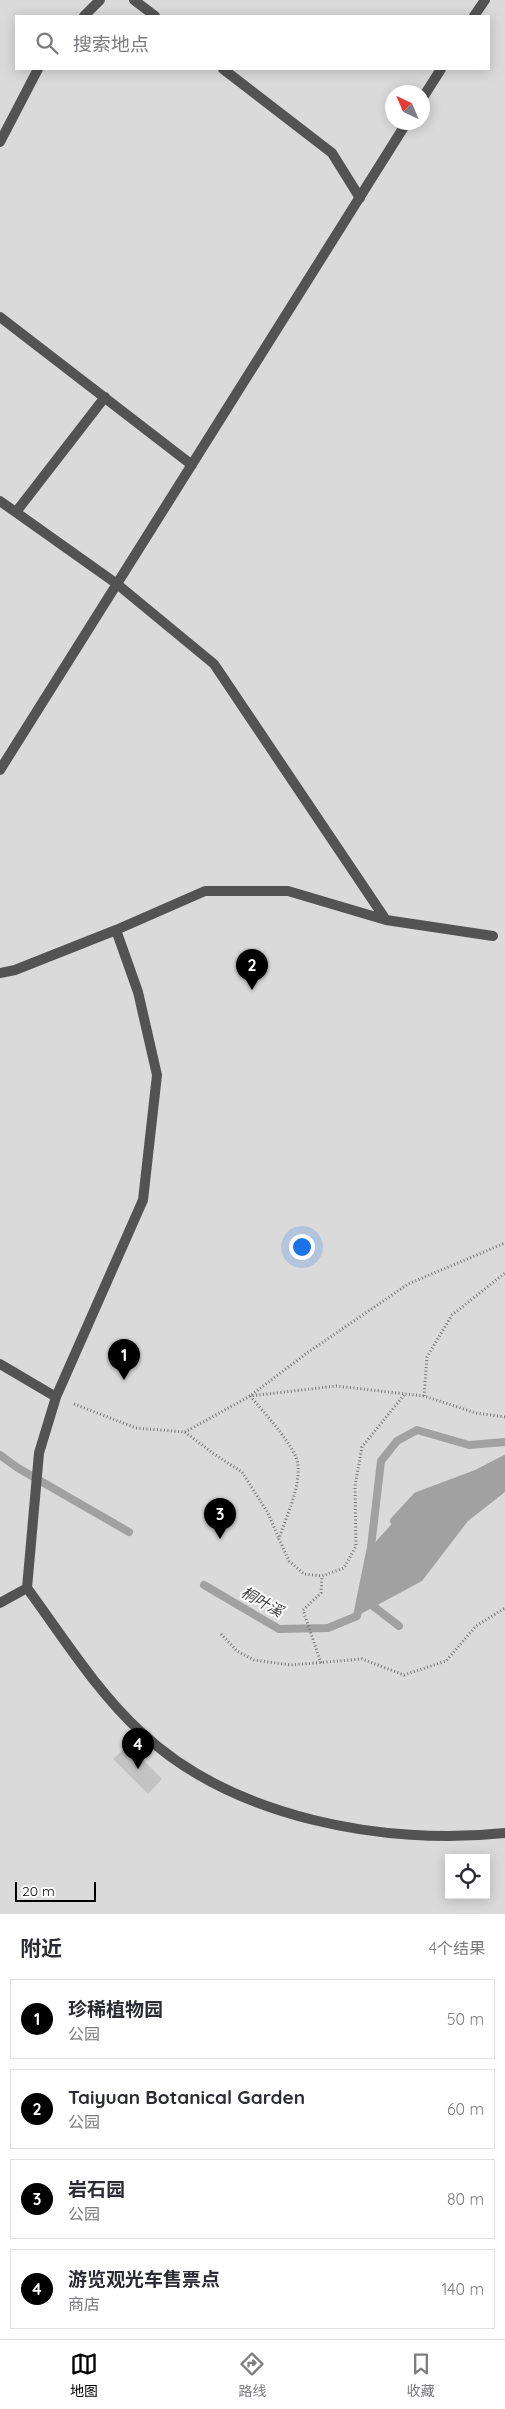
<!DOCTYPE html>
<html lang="zh">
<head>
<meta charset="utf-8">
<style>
  body { margin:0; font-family:Quicksand,"Noto Sans SC",sans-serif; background:#f2f2f3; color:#2b2b33 }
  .controls { position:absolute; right:15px; bottom:15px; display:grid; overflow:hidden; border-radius:0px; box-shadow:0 2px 12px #0003 }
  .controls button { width:45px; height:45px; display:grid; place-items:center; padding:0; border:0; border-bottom:1px solid #e1e1e2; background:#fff; color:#2b2b33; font:25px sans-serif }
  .compass { position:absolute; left:385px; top:85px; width:45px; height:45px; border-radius:50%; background:#fff; box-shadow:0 2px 12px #0003; rotate:316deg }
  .scale { position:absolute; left:15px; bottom:12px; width:81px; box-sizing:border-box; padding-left:5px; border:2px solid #000; border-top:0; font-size:14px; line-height:18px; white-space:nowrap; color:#000; -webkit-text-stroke:4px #fff; paint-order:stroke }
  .you { position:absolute; left:301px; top:1246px; width:18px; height:18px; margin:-12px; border:4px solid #fff; border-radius:50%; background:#1a73e8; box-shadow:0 0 0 8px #1a73e833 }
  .badge { display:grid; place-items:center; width:32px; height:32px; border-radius:50%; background:#000; color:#fff; font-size:16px; font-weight:700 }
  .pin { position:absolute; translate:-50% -41px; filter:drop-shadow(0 1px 2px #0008) }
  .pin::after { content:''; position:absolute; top:26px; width:18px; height:15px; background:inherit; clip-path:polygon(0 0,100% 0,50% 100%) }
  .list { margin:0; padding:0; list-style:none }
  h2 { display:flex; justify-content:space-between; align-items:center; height:65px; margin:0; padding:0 20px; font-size:21px }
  h2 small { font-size:16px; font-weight:400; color:#7c7c81 }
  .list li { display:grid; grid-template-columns:32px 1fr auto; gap:15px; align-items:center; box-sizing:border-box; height:80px; margin:0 10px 10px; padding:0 10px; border:1px solid #e1e1e2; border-radius:0px }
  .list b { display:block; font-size:19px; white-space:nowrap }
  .list p { margin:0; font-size:16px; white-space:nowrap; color:#7c7c81 }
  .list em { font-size:16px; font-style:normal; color:#7c7c81 }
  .icon { flex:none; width:28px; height:28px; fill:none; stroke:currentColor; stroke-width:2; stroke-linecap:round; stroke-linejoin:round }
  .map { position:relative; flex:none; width:505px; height:1914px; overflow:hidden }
  .search { position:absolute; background:#fff; box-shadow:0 2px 12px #0003; left:15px; right:15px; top:15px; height:55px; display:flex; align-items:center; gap:12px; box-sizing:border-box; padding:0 18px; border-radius:0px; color:#7c7c81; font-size:19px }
  .sheet { height:425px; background:#fff }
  nav { display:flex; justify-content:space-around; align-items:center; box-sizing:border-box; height:70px; border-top:1px solid #e1e1e2; background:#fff; font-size:14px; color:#7c7c81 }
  nav a { display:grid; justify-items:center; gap:2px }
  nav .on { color:#000 }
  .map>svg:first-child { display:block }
  .green { fill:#dadada; fill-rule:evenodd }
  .water { fill:#a1a1a1 }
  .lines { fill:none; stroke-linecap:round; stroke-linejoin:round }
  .stream { stroke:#a1a1a1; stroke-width:8 }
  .building { fill:#c3c3c3 }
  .path { stroke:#757575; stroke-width:3; stroke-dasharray:1 2.5; stroke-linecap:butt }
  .lane { stroke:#535353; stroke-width:10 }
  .labels { text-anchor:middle; stroke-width:4; stroke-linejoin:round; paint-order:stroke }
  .water-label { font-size:15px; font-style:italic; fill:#424242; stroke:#fff }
</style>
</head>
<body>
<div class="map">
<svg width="505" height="1914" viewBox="0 0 505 1914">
  <rect width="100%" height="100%" fill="#fff"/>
  <!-- green -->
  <path class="green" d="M0 0H505V1914H0ZM16 16H489V69H16ZM392 92H422V122H392ZM449 1858H486V1895H449Z"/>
  <!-- water -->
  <path class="water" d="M505 1459V1492L468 1521 422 1581 357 1616 371 1547 417 1496 476 1474Z"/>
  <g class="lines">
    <!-- stream -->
    <path class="stream" d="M0 1455 18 1468 129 1532
      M394 1521 417 1496 476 1474 505 1459
      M204 1585 279 1629 328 1628 357 1616 371 1547 381 1461 397 1441 417 1430 469 1445 505 1442
      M373 1606 399 1626"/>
  </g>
  <!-- building -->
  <path class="building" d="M128 1745 162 1779 148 1794 113 1759Z"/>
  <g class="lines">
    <!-- path -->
    <path class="path" d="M404 1395 362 1447 355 1486 356 1546 344 1568 322 1576 304 1574 289 1561 279 1539C286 1516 300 1490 298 1465 297 1448 262 1410 250 1396L307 1353 408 1284 505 1243
      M424 1396 427 1357 452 1315 505 1273
      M74 1404 136 1428 185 1432 250 1396 336 1386 424 1396 476 1413 505 1417
      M185 1432 214 1454 242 1472 268 1513 279 1539
      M221 1634 237 1651 254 1660 291 1665 362 1659 404 1675 446 1661 476 1626 505 1608
      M321 1663 303 1610 321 1593 322 1576"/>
    <!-- lane -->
    <path class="lane" d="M134 0 155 16
      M84 16 100 0
      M474 16 485 0
      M223 69 332 153 360 198
      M422 99 441 69
      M0 142 38 69
      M0 317 192 465
      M0 501 117 584 214 664 386 920
      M16 512 105 397
      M0 770 407 122
      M116 930 138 992 157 1075 143 1200 56 1397 39 1453 27 1588C63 1637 97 1692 142 1733 233 1818 385 1846 505 1833
      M0 973 15 970 116 930 205 891H288L386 920 493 936
      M0 1364 56 1397
      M0 1603 27 1588"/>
  </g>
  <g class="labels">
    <!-- water labels -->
    <g class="water-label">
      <text transform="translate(262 1602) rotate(29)" y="5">桐叶溪</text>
    </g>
  </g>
</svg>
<div class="controls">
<button><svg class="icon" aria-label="locate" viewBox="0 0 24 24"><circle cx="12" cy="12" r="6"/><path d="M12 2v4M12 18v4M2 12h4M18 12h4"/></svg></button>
</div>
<svg class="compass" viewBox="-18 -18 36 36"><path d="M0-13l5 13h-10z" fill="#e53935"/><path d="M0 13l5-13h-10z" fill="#7c7c81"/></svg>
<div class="scale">20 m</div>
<div class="you"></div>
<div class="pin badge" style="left:124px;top:1380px">1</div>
<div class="pin badge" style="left:252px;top:990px">2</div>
<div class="pin badge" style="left:220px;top:1539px">3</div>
<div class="pin badge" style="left:138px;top:1769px">4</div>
<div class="search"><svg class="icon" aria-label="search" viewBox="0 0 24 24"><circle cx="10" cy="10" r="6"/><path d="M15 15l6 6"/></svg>搜索地点</div>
</div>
<section class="sheet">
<h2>附近<small>4个结果</small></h2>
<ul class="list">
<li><span class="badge">1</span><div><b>珍稀植物园</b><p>公园</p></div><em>50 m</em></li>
<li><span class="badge">2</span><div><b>Taiyuan Botanical Garden</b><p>公园</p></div><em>60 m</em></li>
<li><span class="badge">3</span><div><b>岩石园</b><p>公园</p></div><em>80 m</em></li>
<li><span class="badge">4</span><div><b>游览观光车售票点</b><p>商店</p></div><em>140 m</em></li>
</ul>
</section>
<nav>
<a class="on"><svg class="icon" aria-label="map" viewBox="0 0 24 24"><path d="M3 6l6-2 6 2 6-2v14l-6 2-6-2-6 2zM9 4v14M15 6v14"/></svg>地图</a>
<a><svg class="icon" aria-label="directions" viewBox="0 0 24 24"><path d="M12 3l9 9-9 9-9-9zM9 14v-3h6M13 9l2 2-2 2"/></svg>路线</a>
<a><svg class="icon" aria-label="saved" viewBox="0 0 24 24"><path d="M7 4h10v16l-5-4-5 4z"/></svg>收藏</a>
</nav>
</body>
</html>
